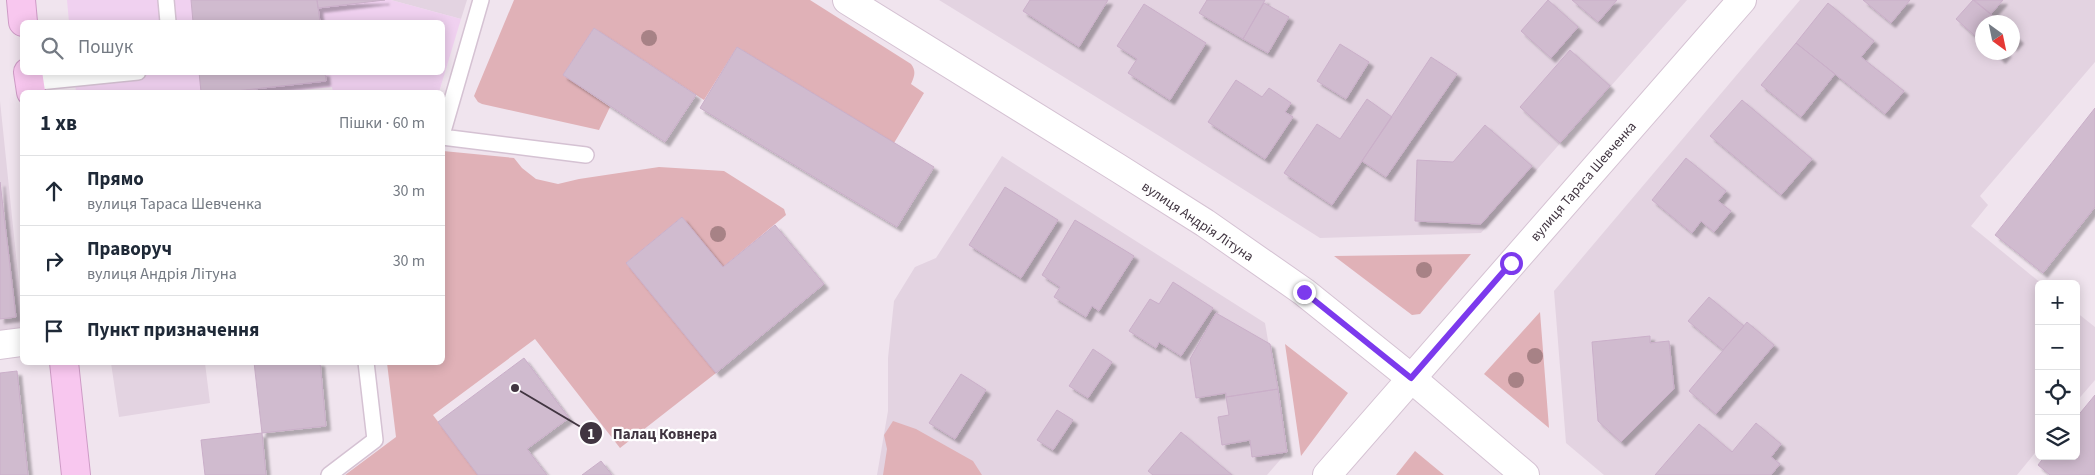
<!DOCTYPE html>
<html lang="uk">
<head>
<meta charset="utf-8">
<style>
  body { margin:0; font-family:"Source Sans 3",sans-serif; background:#f2f2f3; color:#1f2937 }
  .controls { position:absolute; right:15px; bottom:15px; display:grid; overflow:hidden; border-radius:8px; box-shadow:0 2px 12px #0003 }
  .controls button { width:45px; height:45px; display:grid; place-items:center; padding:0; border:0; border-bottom:1px solid #e0e1e3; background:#fff; color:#1f2937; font:25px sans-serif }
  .compass { position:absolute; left:1975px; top:15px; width:45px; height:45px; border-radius:50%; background:#fff; box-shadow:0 2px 12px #0003; rotate:147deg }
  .stop { position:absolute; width:15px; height:15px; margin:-11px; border:4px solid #7c3aed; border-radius:50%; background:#fff }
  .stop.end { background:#7c3aed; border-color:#fff; box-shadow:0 1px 5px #0008 }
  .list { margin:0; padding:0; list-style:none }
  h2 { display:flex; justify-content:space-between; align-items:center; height:65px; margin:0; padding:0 20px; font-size:21px }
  h2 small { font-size:16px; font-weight:400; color:#747a83 }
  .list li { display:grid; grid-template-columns:32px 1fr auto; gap:15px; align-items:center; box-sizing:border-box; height:70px; padding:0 20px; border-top:1px solid #e0e1e3 }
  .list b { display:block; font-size:19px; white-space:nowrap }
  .list p { margin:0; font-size:16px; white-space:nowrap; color:#747a83 }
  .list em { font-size:16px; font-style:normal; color:#747a83 }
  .icon { flex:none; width:28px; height:28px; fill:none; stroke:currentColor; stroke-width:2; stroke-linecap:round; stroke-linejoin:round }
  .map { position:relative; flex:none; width:2095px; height:475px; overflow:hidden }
  .search { position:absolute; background:#fff; box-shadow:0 2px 12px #0003; left:20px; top:20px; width:425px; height:55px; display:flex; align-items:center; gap:12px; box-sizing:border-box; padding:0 18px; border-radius:8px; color:#747a83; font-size:19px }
  .panel { position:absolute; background:#fff; box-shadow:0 2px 12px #0003; left:20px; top:90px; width:425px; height:275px; border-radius:8px }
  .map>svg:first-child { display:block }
  .residential { fill:#e3d3e1; fill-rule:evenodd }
  .commercial { fill:#f0d1f0 }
  .green { fill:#e0b1b7 }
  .building { fill:#d0bbcf; stroke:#caafc9; filter:url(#shadow) }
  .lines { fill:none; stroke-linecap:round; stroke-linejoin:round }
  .service-casing { stroke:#d5c2d3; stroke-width:18 }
  .minor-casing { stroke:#d5c2d3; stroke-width:30 }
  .tertiary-casing { stroke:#d5c2d3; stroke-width:30 }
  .secondary-casing { stroke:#ce9bc6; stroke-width:30 }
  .service { stroke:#fff; stroke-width:15 }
  .minor { stroke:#fff; stroke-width:28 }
  .tertiary { stroke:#fff; stroke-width:28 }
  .secondary { stroke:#f8c7ef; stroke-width:28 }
  .tree { fill:#a78286 }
  .route { stroke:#7c3aed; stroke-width:6 }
  .labels { text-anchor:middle; stroke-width:4.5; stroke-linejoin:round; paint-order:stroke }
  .street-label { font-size:14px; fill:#413541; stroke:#fff }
  .leader { fill:none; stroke:#413541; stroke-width:2 }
  .callout-dot { fill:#413541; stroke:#fff; stroke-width:2 }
  .mark-label { font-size:15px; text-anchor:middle; font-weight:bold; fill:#fff }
  .callout-label { font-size:15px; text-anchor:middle; font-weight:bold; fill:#413541; stroke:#fff; stroke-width:4.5; stroke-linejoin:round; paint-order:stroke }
</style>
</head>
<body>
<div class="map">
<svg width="2095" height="475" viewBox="0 0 2095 475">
  <defs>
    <filter id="shadow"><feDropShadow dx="4.5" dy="4.5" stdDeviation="1" flood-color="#0004"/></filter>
  </defs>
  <rect width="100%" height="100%" fill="#f0e4ee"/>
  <!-- residential -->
  <path class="residential" d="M391 0H467L461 19Z
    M939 0H1687L1481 233 1320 238 1161 137Z
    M1800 0H2095V62L1980 196 1988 205 1971 226 2042 284H2039V448L2017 475H1604L1566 443 1554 291ZM1982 22H2012V52H1982Z
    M0 101 22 313V342L0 345Z
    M1002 156 1265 323 1287 452 1267 475H877L888 411V358L894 301 915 267 936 258Z
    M2076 312 2095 327V380L2076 402Z
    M111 363H205L210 403 119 417Z"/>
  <!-- commercial -->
  <path class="commercial" d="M67 0H391L461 19 439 92H333L332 87 281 92H76L74 73 442 72V22H69Z"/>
  <!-- green -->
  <path class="green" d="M514 0H810L911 64C916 71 915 75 911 84L924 93 894 143 737 47 704 100 594 28 563 75 610 107 599 130 482 104 478 102 474 96Z
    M443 151 514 158 522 168 536 179 558 184 579 179 659 167 724 171 784 209 786 215 723 267 682 217 626 263 716 373 620 448 535 339 433 415 478 475H345L396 437 387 363 442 362Z
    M1471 254 1420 314 1412 315 1334 256Z
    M1540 312 1549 428 1484 374Z
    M1285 344 1348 393 1301 456Z
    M893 421 916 429 973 461 982 475H883L887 449 884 435Z
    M1415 451 1444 475H1396Z"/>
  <!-- building -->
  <path class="building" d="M191 0H317L320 22H193Z
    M317 0H385L318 8Z
    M1030 0H1108L1079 47 1023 11Z
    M1207 0H1265L1243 39 1199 13Z
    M1548 0 1578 27 1551 58 1521 31Z
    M1572 0H1617L1598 22Z
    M1863 0H1910L1891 23Z
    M1973 0 2000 22H1982V42L1956 19Z
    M1974 0H2003L1991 14Z
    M1264 3 1289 17 1268 53 1243 39Z
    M1828 3 1874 41 1861 57 1904 91 1885 114 1796 43Z
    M1144 4 1206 43 1170 100 1128 73 1137 59 1117 46Z
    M594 28 696 95 665 142 563 75Z
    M2012 33 2019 39 2012 47Z
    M1796 43 1835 74 1801 117 1761 85Z
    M1340 44 1369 62 1346 99 1317 81Z
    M737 47 934 167 897 227 700 108Z
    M1570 50 1610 86 1560 143 1520 107Z
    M1994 52H2007L2001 59Z
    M1431 57 1457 74 1386 177 1362 161Z
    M199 72H325L326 81 227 92H201Z
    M1236 80 1262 97 1269 88 1291 103 1285 112 1293 117 1265 159 1208 122Z
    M1367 99 1392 117 1332 205 1284 173 1317 124 1340 139Z
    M1742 100 1812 159 1781 195 1710 136Z
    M2095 108V207L2043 273 1995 235Z
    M1485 125 1532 166 1481 224 1415 221 1417 160 1453 162Z
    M1686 158 1726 191 1718 201 1731 211 1714 232 1701 221 1692 233 1652 200Z
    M0 182 16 317 0 319Z
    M1005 187 1058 220 1021 278 969 245Z
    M682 217 723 267 775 225 824 284 716 373 626 263Z
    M1075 220 1134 256 1099 311 1092 306 1086 317 1054 297 1060 287 1042 275Z
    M1173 282 1213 308 1181 356 1159 342 1156 348 1129 331 1150 299 1159 304Z
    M1709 297 1744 326 1723 350 1688 321Z
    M1216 313 1270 344 1278 389 1226 397V393L1196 398 1190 359Z
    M1747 322 1774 345 1716 414 1689 391Z
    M1650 336V343L1669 341 1674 389 1621 442 1598 421 1592 342Z
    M1093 349 1112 362 1088 398 1069 386Z
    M524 358 569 418 527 449 547 475H478L438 422Z
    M254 362H320L326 426 262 433Z
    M17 371 28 475H0V373Z
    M961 374 986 390 955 439 929 423Z
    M1278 389 1287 452 1252 457 1250 440 1222 445 1218 417 1229 415 1226 397Z
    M2095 395V475H2050L2038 465 2045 456H2076V418Z
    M1057 410 1073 420 1053 450 1037 440Z
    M1756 423 1781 444 1771 457 1780 464 1771 475H1655L1699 424 1732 452Z
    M1181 432 1232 475H1153L1148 471Z
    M262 433 266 475H205L201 440Z
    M601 461 612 475H582Z"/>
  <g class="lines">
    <defs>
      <path id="service" d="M166 0 168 22
        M29 83 138 72
        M442 135 481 0
        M442 137 586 155
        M329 475 375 440 366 362"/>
      <path id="minor" d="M847 0 1118 168 1205 223 1304 292 1411 378 1525 475
        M0 345 22 342"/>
      <path id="tertiary" d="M1327 475 1742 0"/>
      <path id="secondary" d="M21 0 23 22
        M28 72 31 92
        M64 362 76 475"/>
    </defs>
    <!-- service casing -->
    <use href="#service" class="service-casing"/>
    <!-- minor casing -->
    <use href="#minor" class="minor-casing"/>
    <!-- tertiary casing -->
    <use href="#tertiary" class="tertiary-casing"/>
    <!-- secondary casing -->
    <use href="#secondary" class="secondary-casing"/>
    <!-- service -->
    <use href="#service" class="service"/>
    <!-- minor -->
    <use href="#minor" class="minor"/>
    <!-- tertiary -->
    <use href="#tertiary" class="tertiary"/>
    <!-- secondary -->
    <use href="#secondary" class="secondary"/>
  </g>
  <!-- trees -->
  <g class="tree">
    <circle cx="649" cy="38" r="8"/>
    <circle cx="718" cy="234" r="8"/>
    <circle cx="1424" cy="270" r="8"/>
    <circle cx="1535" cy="356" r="8"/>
    <circle cx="1516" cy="380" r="8"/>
  </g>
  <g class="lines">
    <!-- route -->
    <path class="route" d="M1304 292 1411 378 1511 263"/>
  </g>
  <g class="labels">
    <!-- street labels -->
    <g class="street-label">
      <text transform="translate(1583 181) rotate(-49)" y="5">вулиця Тараса Шевченка</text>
      <text transform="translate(1198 221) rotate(34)" y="5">вулиця Андрія Літуна</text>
    </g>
  </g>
  <!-- callouts -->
  <path class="leader" d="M515 388L591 433"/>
  <g class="callout-dot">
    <circle cx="515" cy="388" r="5"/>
    <circle cx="591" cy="433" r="12"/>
  </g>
  <g class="mark-label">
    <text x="591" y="439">1</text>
  </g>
  <g class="callout-label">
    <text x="665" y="439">Палац Ковнера</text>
  </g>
</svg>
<div class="controls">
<button>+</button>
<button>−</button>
<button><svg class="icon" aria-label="locate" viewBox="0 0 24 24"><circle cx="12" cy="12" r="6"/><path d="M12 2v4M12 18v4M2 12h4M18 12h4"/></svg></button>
<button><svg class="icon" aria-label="layers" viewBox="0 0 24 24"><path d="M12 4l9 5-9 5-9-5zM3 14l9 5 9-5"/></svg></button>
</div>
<svg class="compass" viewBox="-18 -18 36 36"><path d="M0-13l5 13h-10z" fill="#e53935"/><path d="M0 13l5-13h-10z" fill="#747a83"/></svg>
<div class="stop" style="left:1511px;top:263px"></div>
<div class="stop end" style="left:1304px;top:292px"></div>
<div class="search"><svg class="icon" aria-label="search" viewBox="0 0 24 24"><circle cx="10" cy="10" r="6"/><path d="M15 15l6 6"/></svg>Пошук</div>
<section class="panel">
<h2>1 хв<small>Пішки · 60 m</small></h2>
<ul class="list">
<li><svg class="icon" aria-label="ahead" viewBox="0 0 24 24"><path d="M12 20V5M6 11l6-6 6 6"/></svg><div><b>Прямо</b><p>вулиця Тараса Шевченка</p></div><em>30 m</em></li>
<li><svg class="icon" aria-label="right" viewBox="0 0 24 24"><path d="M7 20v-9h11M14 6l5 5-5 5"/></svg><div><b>Праворуч</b><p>вулиця Андрія Літуна</p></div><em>30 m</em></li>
<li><svg class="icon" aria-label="arrive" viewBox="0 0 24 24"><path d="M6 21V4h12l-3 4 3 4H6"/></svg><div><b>Пункт призначення</b></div></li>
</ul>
</section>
</div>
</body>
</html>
